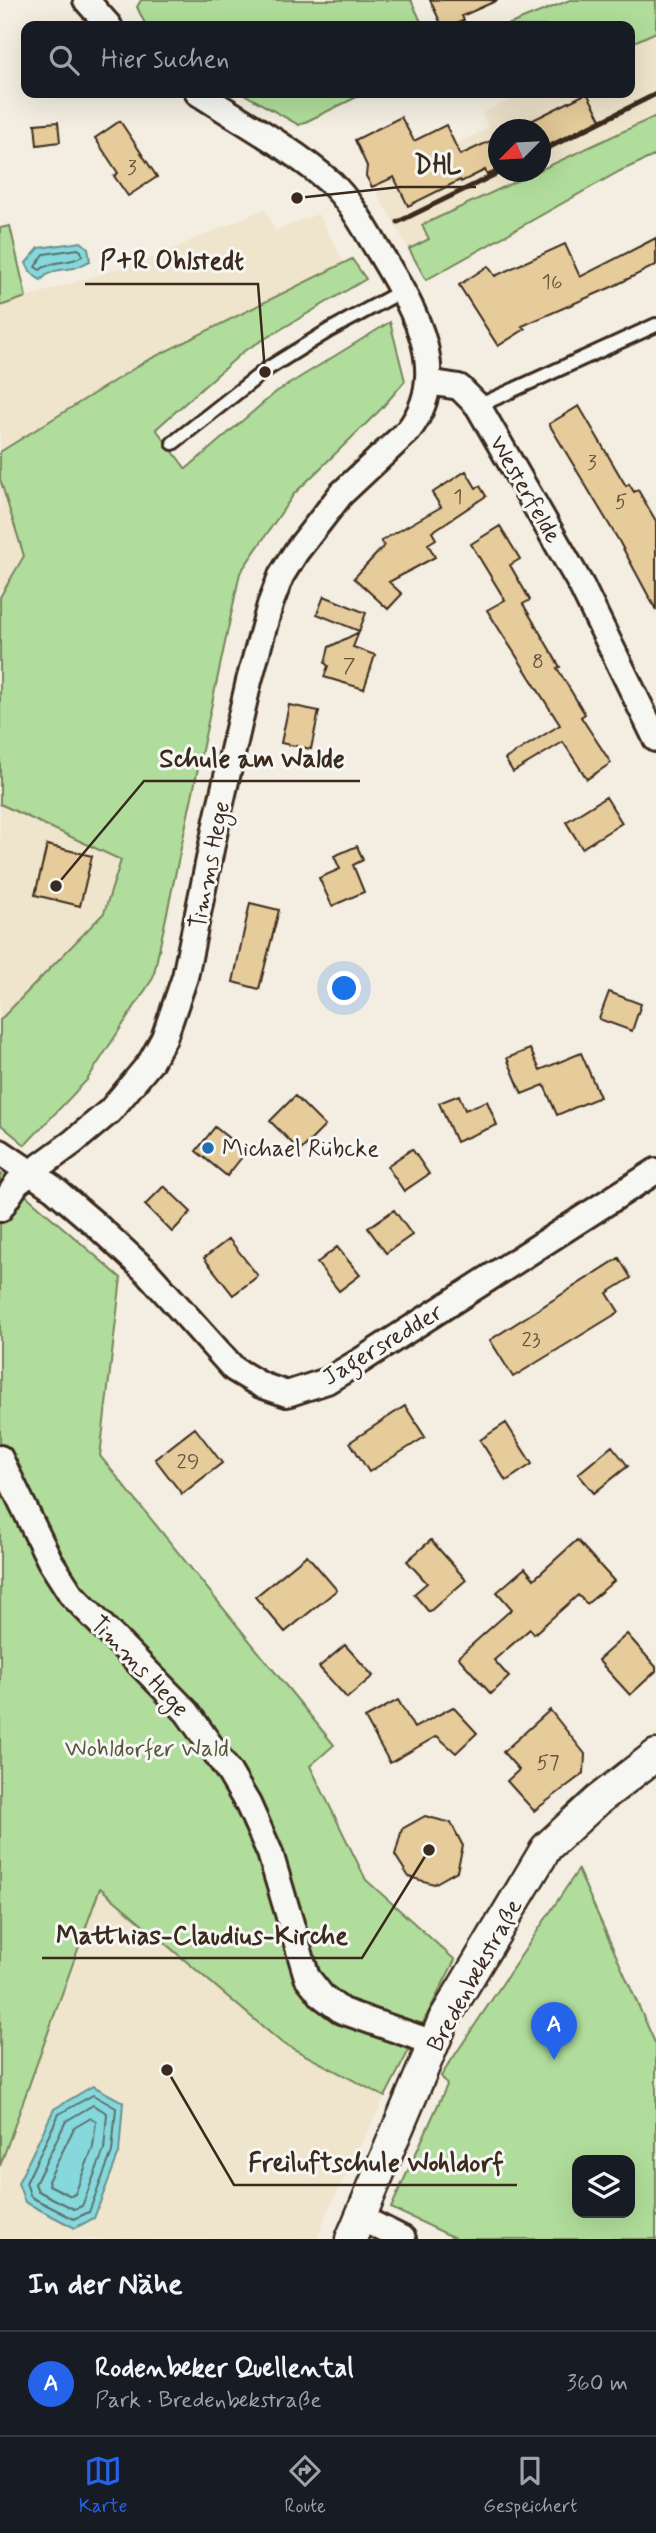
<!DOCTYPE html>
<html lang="de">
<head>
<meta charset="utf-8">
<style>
  body { margin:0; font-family:Mynerve,sans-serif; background:#242831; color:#f1f3f6 }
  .controls { position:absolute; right:21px; bottom:21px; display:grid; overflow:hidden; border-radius:14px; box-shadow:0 7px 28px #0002 }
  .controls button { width:63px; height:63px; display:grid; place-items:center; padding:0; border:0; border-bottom:2px solid #363941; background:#171b24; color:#f1f3f6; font:35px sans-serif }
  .compass { position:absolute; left:488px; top:119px; width:63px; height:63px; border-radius:50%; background:#171b24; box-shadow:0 7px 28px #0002; rotate:246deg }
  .you { position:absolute; left:345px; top:989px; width:24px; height:24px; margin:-18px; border:5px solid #fff; border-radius:50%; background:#1a73e8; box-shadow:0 0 0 10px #1a73e833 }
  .badge { display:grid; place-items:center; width:46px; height:46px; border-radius:50%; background:#2563eb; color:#fff; font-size:23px; font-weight:700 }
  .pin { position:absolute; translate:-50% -58px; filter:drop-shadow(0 2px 4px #0008) }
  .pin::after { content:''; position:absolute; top:37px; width:24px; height:21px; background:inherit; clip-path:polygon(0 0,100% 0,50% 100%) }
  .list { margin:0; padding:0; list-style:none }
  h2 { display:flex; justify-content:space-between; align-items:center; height:91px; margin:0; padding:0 28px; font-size:30px }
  h2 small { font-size:23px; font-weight:400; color:#9ea1a6 }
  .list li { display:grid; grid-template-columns:46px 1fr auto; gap:21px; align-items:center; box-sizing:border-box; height:105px; padding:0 28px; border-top:2px solid #363941 }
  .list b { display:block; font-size:26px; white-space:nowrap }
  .list p { margin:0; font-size:23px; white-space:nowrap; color:#9ea1a6 }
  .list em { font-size:23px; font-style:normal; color:#9ea1a6 }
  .icon { flex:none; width:38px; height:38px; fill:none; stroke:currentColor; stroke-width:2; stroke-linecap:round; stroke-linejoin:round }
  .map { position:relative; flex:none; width:656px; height:2239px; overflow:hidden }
  .search { position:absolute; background:#171b24; box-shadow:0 7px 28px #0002; left:21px; right:21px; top:21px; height:77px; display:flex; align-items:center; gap:18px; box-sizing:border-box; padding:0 24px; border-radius:14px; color:#9ea1a6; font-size:26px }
  .sheet { height:196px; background:#171b24 }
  nav { display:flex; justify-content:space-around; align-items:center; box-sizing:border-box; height:98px; border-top:2px solid #363941; background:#171b24; font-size:19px; color:#9ea1a6 }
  nav a { display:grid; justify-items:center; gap:4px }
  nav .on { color:#2563eb }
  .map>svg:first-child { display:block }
  .built { fill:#efe4cc }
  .green { fill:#b0dd9b; stroke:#76845c; stroke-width:2; fill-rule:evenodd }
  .water { fill:#86d8dc; stroke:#689290; stroke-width:2 }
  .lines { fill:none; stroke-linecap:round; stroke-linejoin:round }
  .shore { stroke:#59706a; stroke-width:2 }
  .building { fill:#e6cc9b; stroke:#3b2a1e; stroke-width:2 }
  .service-casing { stroke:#3b2a1e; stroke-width:18 }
  .minor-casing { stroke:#3b2a1e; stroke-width:30 }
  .tertiary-casing { stroke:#3b2a1e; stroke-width:35 }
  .service { stroke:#f6f6f2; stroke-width:12 }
  .minor { stroke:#f6f6f2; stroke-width:24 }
  .tertiary { stroke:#f6f6f2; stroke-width:30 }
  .rail { stroke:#3b2a1e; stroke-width:5 }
  .poi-dot { fill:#1f6fb2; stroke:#f6f6f2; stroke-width:2.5 }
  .labels { text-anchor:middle; stroke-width:6; stroke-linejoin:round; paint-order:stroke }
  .number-label { font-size:21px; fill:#66523d }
  .street-label { font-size:24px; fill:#3b2a1e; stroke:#f6f6f2 }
  .poi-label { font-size:24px; fill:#3b2a1e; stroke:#f6f6f2; text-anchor:start }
  .park-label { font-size:24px; fill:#58573d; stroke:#f6f6f2 }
  .leader { fill:none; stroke:#3b2a1e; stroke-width:2.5 }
  .callout-dot { fill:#3b2a1e; stroke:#f6f6f2; stroke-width:2.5 }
  .callout-label { font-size:26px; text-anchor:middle; font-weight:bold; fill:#3b2a1e; stroke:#f6f6f2; stroke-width:6; stroke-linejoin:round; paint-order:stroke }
</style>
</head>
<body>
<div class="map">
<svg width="656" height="2239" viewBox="0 0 656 2239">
  <rect width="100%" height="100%" fill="#f3eee1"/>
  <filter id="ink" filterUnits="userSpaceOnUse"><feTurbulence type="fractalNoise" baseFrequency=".0143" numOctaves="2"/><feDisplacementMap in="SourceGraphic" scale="14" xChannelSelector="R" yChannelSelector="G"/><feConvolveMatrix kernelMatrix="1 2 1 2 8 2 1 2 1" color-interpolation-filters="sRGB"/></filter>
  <g filter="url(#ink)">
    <!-- built -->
    <path class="built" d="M656 32V116L541 170 540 130H498V172H538L423 225 429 239 409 249 373 186 488 128 482 113 524 93H630V44Z
      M265 209 275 231 318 214 344 263 146 361 0 452V306L151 258Z
      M0 479 24 556 0 597Z
      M0 804 122 859 104 913 0 1020Z
      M100 1888 282 2043 385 2097 326 2214 317 2239H0V1956Z"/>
    <!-- green -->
    <path class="green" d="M141 0H411L423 26H146L137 7Z
      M570 0H656V32L630 44V26H505Z
      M242 93H365L299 125Z
      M656 116V155L620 171 426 280 409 249 429 239 422 225Z
      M10 226 26 297 0 306V228Z
      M352 259 366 279 244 351 156 429 186 469 276 392 390 322 405 381 381 409 294 494 240 573 153 978 87 1080 25 1145 0 1124V1020L104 913 121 860 0 804V597L24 556 0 479V452L146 361Z
      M0 1173 121 1278 100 1456 334 1745 310 1766 366 1880 455 1960 385 2097 282 2043 100 1888 0 2166Z
      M578 1870 656 2045V2239H457L391 2208 447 2085 441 2076ZM577 2160H630V2213H577Z"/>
    <!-- water -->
    <path class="water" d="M81 242 88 248 90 261C85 263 79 267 74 268 59 271 53 268 41 280 33 276 30 272 26 263L39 248Z
      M93 2086 123 2102 119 2153 94 2218 75 2228 25 2202 18 2183 54 2109Z"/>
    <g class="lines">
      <!-- shore -->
      <path class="shore" d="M78 249 81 251 82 256C69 265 54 259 40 270L35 267 44 254Z
        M93 2095 116 2108 112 2152 89 2212 74 2219 31 2197 26 2183 59 2114Z
        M93 2105 107 2113 104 2150 82 2206 74 2209 38 2191 35 2184 66 2121Z
        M91 2118 96 2121 93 2147 75 2194 71 2196 49 2185 48 2181 74 2128Z"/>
    </g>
    <!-- building -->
    <path class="building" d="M430 0H498L462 16 464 20 451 26H442Z
      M587 93 601 119 541 149V130H513Z
      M401 117 414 141 446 125 460 155 499 137V169L487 175 485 170 461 182 460 180 408 206 394 177 372 187 366 176 367 166 355 140Z
      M120 121 157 177 128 196 114 176 118 173 95 138Z
      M58 122 60 142 37 145 35 124Z
      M656 238V265L614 286 522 326 525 329 498 346 459 285 488 266 495 276 565 244 580 277Z
      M579 406 626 486 629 484 634 492 638 490 656 521V610L619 541 549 424Z
      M466 471 476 488 480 486 486 496 432 532 436 539 428 544 435 557 389 582 402 594 388 609 354 578 384 546 381 541 441 507 432 493Z
      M500 526 520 559 510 565 530 600 523 604 560 667 557 668 585 714 581 717 611 763 587 779 563 742 513 772 505 759 560 725 487 610 505 600 471 544Z
      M324 596 366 613 359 631 317 614Z
      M359 632 353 647 375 655 364 689 324 677 328 666 325 663 329 647Z
      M289 705 319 711 311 749 281 743Z
      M606 797 622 823 582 848 566 822Z
      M47 845 92 856 80 906 35 895Z
      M357 846 363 860 353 865 364 892 332 906 319 878 340 869 334 856Z
      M250 903 279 910 259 989 233 982Z
      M609 992 641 1004 632 1031 599 1019Z
      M530 1049 540 1070 581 1053 600 1097 557 1115 544 1085 522 1094 507 1058Z
      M459 1095 465 1110 487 1101 497 1125 456 1142 439 1103Z
      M295 1096 325 1126 300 1151 270 1121Z
      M215 1127 246 1152 227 1176 196 1151Z
      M412 1149 429 1174 404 1191 387 1166Z
      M164 1186 191 1212 172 1232 145 1205Z
      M394 1210 412 1235 386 1253 368 1228Z
      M229 1239 258 1276 233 1295 204 1258Z
      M337 1247 360 1275 339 1291 317 1263Z
      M619 1258 631 1278 607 1293 619 1312 513 1377 490 1340Z
      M405 1406 425 1437 369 1472 350 1442Z
      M506 1423 532 1464 506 1481 480 1440Z
      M195 1428 222 1463 182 1494 155 1459Z
      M612 1446 628 1466 594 1493 578 1474Z
      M431 1540 466 1580 429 1612 414 1594 427 1583 407 1561Z
      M577 1540 614 1581 587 1604 578 1595 534 1634 530 1629 494 1660 509 1677 491 1694 458 1657 512 1609 497 1592 525 1568 534 1579Z
      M307 1555 337 1590 285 1632 255 1597Z
      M627 1634 656 1667V1671L630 1695 598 1660Z
      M345 1645 373 1676 347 1698 319 1667Z
      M398 1700 414 1728 453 1707 477 1733 456 1753 437 1736 390 1763 365 1718Z
      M550 1710 585 1754 584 1773 534 1811 507 1781 519 1770 503 1752Z
      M425 1816 451 1823 463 1846 457 1871 434 1884 409 1877 395 1855 402 1829Z"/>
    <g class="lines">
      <defs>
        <path id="service" d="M478 406 656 325
          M173 443 267 369 328 331 402 291"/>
        <path id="minor" d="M86 0 109 26
          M428 382 459 387 478 406 581 585 656 739
          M0 1152 53 1188 95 1224 147 1272 234 1369 261 1385 287 1394 327 1381 360 1361 656 1171
          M0 1209 17 1183 73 1142 110 1111 150 1063 164 1038 185 977 217 820 249 681 270 605 281 576 296 552 341 494 408 431C454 371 412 307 380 253 365 229 352 203 331 183 294 150 240 120 198 93
          M0 1458 50 1561 71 1594 187 1712 229 1772 248 1804 270 1853 307 1977 322 1996 342 2011 434 2043
          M361 2218 403 2239"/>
        <path id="tertiary" d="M351 2239 444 2019 547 1847 598 1800 656 1755"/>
      </defs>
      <!-- service casing -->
      <use href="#service" class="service-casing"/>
      <!-- minor casing -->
      <use href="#minor" class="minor-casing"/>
      <!-- tertiary casing -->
      <use href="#tertiary" class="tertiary-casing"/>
      <!-- service -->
      <use href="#service" class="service"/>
      <!-- minor -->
      <use href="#minor" class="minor"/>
      <!-- tertiary -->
      <use href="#tertiary" class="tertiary"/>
      <!-- rail -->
      <path class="rail" d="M540 152 656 94
        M398 222 500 172"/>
    </g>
  </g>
  <!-- markers -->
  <circle class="poi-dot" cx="208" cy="1148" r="7"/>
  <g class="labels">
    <!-- number labels -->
    <g class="number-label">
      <text x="132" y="174">3</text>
      <text x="552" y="288">16</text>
      <text x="592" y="469">3</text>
      <text x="458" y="503">1</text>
      <text x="621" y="508">5</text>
      <text x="538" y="668">8</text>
      <text x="349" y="672">7</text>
      <text x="531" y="1346">23</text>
      <text x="188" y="1468">29</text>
      <text x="548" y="1769">57</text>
    </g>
    <!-- street labels -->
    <g class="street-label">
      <text transform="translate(526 489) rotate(60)" y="8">Westerfelde</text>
      <text transform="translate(209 865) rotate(-79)" y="8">Timms Hege</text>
      <text transform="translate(382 1344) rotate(-31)" y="8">Jagersredder</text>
      <text transform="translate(140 1666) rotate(46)" y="8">Timms Hege</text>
      <text transform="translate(474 1975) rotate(-61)" y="8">Bredenbekstraße</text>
    </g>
    <!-- poi labels -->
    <g class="poi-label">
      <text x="222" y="1156">Michael Rübcke</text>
    </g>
    <!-- park labels -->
    <g class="park-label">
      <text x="147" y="1756">Wohldorfer Wald</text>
    </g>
  </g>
  <!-- callouts -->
  <path class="leader" d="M297 198L400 187H476M265 372L258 284H85M56 886L144 781H360M429 1850L362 1958H42M167 2070L234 2185H517"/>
  <g class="callout-dot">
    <circle cx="297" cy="198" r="7"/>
    <circle cx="265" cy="372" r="7"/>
    <circle cx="56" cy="886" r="7"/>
    <circle cx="429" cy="1850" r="7"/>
    <circle cx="167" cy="2070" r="7"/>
  </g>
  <g class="callout-label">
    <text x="438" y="173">DHL</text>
    <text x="172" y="269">P+R Ohlstedt</text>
    <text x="252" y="767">Schule am Walde</text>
    <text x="202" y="1944">Matthias-Claudius-Kirche</text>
    <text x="376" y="2171">Freiluftschule Wohldorf</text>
  </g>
</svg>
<div class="controls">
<button><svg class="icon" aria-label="layers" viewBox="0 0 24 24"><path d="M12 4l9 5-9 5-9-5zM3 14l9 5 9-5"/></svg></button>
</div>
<svg class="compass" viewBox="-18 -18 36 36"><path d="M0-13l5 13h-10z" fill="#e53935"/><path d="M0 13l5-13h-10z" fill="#9ea1a6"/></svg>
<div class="you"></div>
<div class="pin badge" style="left:554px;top:2060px">A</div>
<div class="search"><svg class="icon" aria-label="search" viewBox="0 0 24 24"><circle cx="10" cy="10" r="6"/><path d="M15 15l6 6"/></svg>Hier suchen</div>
</div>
<section class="sheet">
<h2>In der Nähe<small></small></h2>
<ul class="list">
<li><span class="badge">A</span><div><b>Rodenbeker Quellental</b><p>Park · Bredenbekstraße</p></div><em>360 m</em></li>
</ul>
</section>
<nav>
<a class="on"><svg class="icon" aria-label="map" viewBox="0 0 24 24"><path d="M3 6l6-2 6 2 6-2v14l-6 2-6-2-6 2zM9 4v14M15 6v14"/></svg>Karte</a>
<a><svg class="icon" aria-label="directions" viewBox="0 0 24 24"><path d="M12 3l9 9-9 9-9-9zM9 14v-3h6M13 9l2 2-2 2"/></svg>Route</a>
<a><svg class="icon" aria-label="saved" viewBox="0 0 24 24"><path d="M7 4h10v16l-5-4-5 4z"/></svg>Gespeichert</a>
</nav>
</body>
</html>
